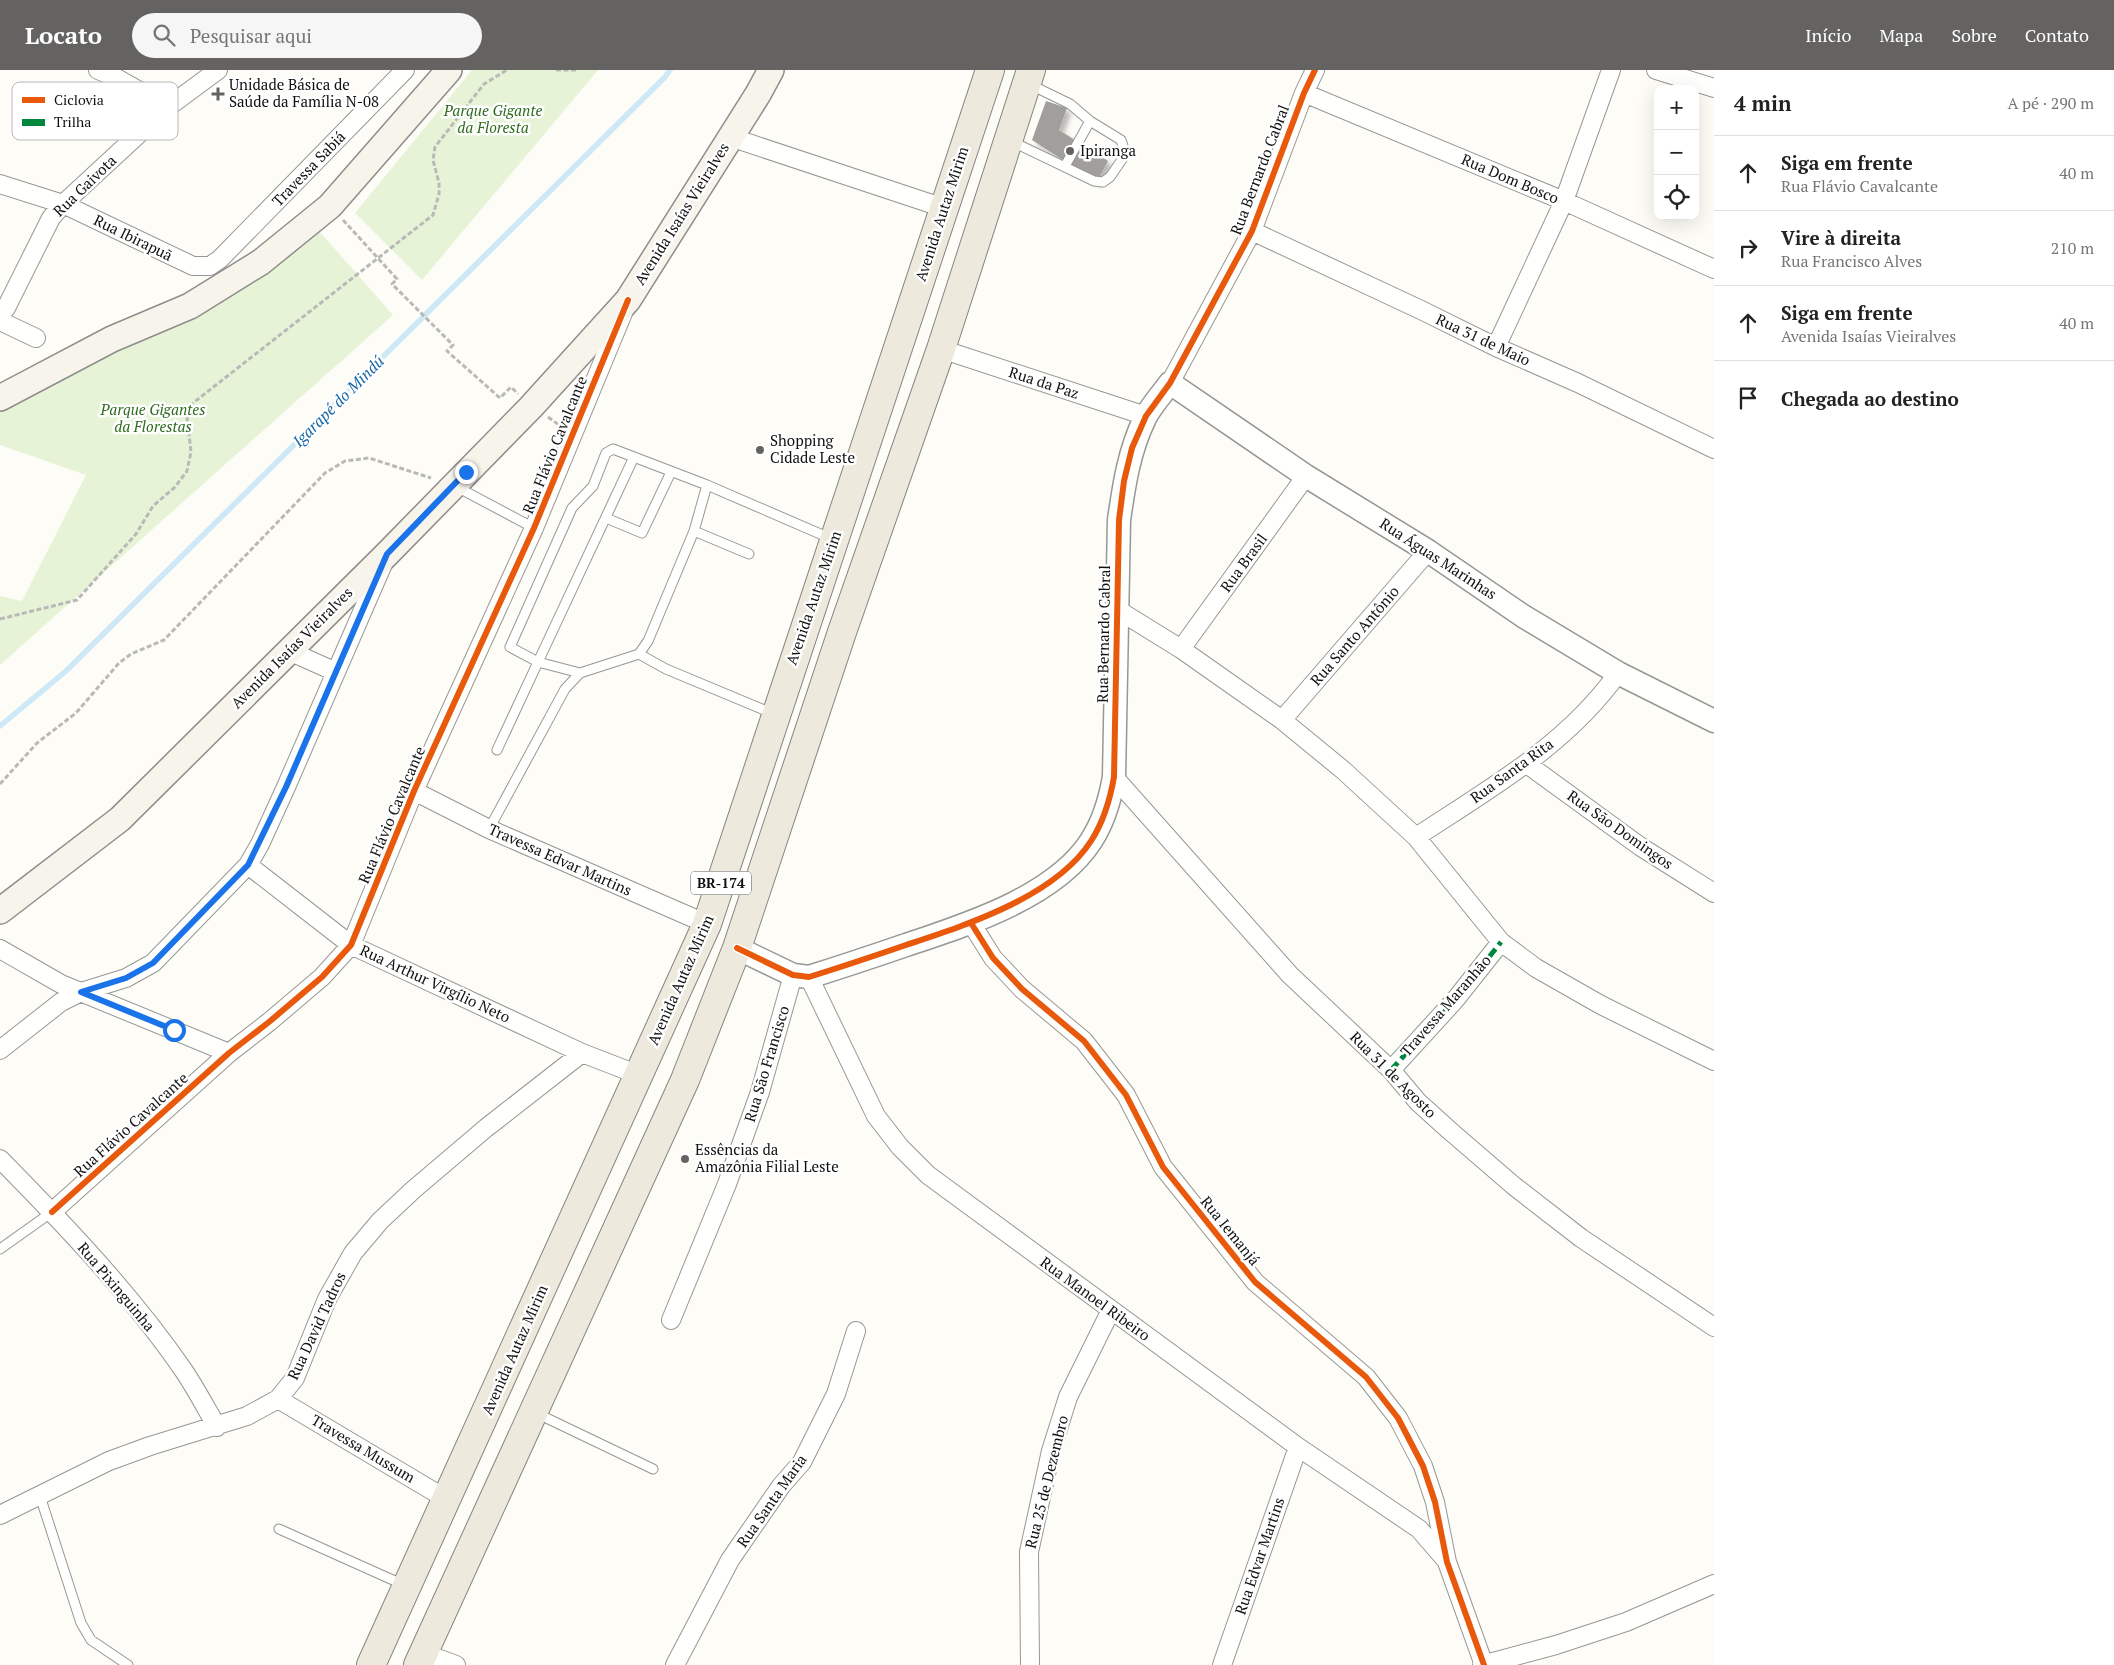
<!DOCTYPE html>
<html lang="pt">
<head>
<meta charset="utf-8">
<style>
  body { margin:0; font-family:"PT Serif",serif; background:#f6f6f6; color:#222 }
  .controls { position:absolute; right:15px; top:15px; display:grid; overflow:hidden; border-radius:10px; box-shadow:0 5px 20px #0002 }
  .controls button { width:45px; height:45px; display:grid; place-items:center; padding:0; border:0; border-bottom:1px solid #e0e0e0; background:#fff; color:#222; font:25px sans-serif }
  .stop { position:absolute; width:15px; height:15px; margin:-11px; border:4px solid #1a73e8; border-radius:50%; background:#fff }
  .stop.end { background:#1a73e8; border-color:#fff; box-shadow:0 1px 5px #0008 }
  .list { margin:0; padding:0; list-style:none }
  h2 { display:flex; justify-content:space-between; align-items:center; height:65px; margin:0; padding:0 20px; font-size:21px }
  h2 small { font-size:16px; font-weight:400; color:#767676 }
  .list li { display:grid; grid-template-columns:32px 1fr auto; gap:15px; align-items:center; box-sizing:border-box; height:75px; padding:0 20px; border-top:1px solid #e0e0e0 }
  .list b { display:block; font-size:19px; white-space:nowrap }
  .list p { margin:0; font-size:16px; white-space:nowrap; color:#767676 }
  .list em { font-size:16px; font-style:normal; color:#767676 }
  .icon { flex:none; width:28px; height:28px; fill:none; stroke:currentColor; stroke-width:2; stroke-linecap:round; stroke-linejoin:round }
  .map { position:relative; flex:none; width:1714px; height:1595px; overflow:hidden }
  header { display:flex; align-items:center; gap:30px; box-sizing:border-box; height:70px; padding:0 25px; background:#646362; color:#fff }
  header strong { font-size:24px }
  nav { display:flex; gap:28px; margin-inline-start:auto; font-size:18px }
  .search { width:350px; height:45px; background:#f6f6f6; display:flex; align-items:center; gap:12px; box-sizing:border-box; padding:0 18px; border-radius:28px; color:#767676; font-size:19px }
  main { display:flex }
  aside { flex:1; background:#fff }
  .map>svg:first-child { display:block }
  .green { fill:#e7f3d7 }
  .lines { fill:none; stroke-linecap:round; stroke-linejoin:round }
  .stream { stroke:#cde8f7; stroke-width:5.5 }
  .building { fill:#a19f9c; filter:url(#shadow) }
  .service-casing { stroke:#979795; stroke-width:11 }
  .minor-casing { stroke:#979795; stroke-width:20 }
  .tertiary-casing { stroke:#979795; stroke-width:25 }
  .secondary-casing { stroke:#8e8d8b; stroke-width:28 }
  .primary-casing { stroke:#858482; stroke-width:30 }
  .path { stroke:#b9b9b8; stroke-width:3; stroke-dasharray:5 2.5; stroke-linecap:butt }
  .service { stroke:#fffffe; stroke-width:9 }
  .minor { stroke:#fffffe; stroke-width:18 }
  .tertiary { stroke:#fffffe; stroke-width:22 }
  .secondary { stroke:#f6f4eb; stroke-width:25 }
  .primary { stroke:#ede9dc; stroke-width:28 }
  .quiet { stroke:#00873e; stroke-width:5; stroke-dasharray:10 5; stroke-linecap:butt }
  .cycleway-casing { stroke:#fff; stroke-width:9 }
  .cycleway { stroke:#e8590c; stroke-width:6 }
  .route { stroke:#1a73e8; stroke-width:6 }
  .poi-dot { fill:#646362; stroke:#fff; stroke-width:2 }
  .labels { text-anchor:middle; stroke-width:5; stroke-linejoin:round; paint-order:stroke }
  .shield { fill:#fff; stroke:#585858; stroke-width:1 }
  .shield-label { font-size:14px; font-weight:bold; fill:#111 }
  .poi-label { font-size:15px; fill:#111; stroke:#fff; text-anchor:start }
  .park-label { font-size:15px; font-style:italic; fill:#2f6b1f; stroke:#fff }
  .street-label { font-size:15px; fill:#111; stroke:#fff }
  .water-label { font-size:16px; font-style:italic; fill:#1768a6; stroke:#fff }
  .key { fill:#fff; stroke:#b8b8b8; stroke-width:1 }
  .key-label { font-size:14px; fill:#111 }
</style>
</head>
<body>
<header>
<strong>Locato</strong>
<div class="search"><svg class="icon" aria-label="search" viewBox="0 0 24 24"><circle cx="10" cy="10" r="6"/><path d="M15 15l6 6"/></svg>Pesquisar aqui</div>
<nav><a>Início</a><a>Mapa</a><a>Sobre</a><a>Contato</a></nav>
</header>
<main>
<div class="map">
<svg width="1714" height="1595" viewBox="0 0 1714 1595">
  <defs>
    <filter id="shadow"><feDropShadow dx="4.5" dy="4.5" stdDeviation="2.5" flood-color="#0004"/></filter>
  </defs>
  <rect width="100%" height="100%" fill="#fdfcf7"/>
  <!-- green -->
  <path class="green" d="M472 0H598L422 210 355 143Z
    M320 162 393 245 0 595V526L22 531 86 405 0 375V341Z"/>
  <g class="lines">
    <!-- stream -->
    <path class="stream" d="M0 656 66 601 665 7 670 0"/>
  </g>
  <!-- building -->
  <path class="building" d="M1046 31 1067 38 1059 60 1108 91 1097 112 1032 70Z"/>
  <g class="lines">
    <defs>
      <path id="service" d="M1011 71 1094 111 1103 112 1110 107 1123 88 1124 79 1121 70 1090 51 1070 34 1029 14
        M1065 96 1090 51
        M634 387 538 592 510 577 572 438 593 416 606 383 613 379 707 415 832 469
        M707 415 694 461 749 484
        M455 416 534 458
        M606 448 642 463 671 402
        M694 461 648 571 639 584 666 599 774 644
        M497 680 538 592 580 603
        M489 759 565 619 580 603 639 584
        M0 1179 52 1142
        M536 1343 653 1399
        M40 1426 81 1553 91 1570 128 1595
        M279 1459 404 1515"/>
      <path id="minor" d="M98 0 111 5 168 37
        M1656 0 1714 18
        M1304 23 1564 131 1714 199
        M730 67 944 138
        M0 114 63 134 193 196H210L220 189 405 0
        M1252 161 1421 240 1496 277 1578 313 1714 379
        M0 243 6 238 51 148 63 134 168 37 218 0
        M0 251 36 268
        M1496 277 1564 131 1611 0
        M941 279 1146 346
        M1170 313 1252 161 1304 23 1315 0
        M1118 540 1181 579 1282 650 1343 700 1416 767 1501 872 1536 898 1601 935 1714 991
        M1181 579 1306 406
        M289 581 336 602
        M1282 650 1428 481
        M1527 694 1641 777 1714 823
        M1114 707 1290 905 1391 1000 1418 1032 1449 1060 1514 1116 1581 1168 1714 1257
        M414 721 489 759 707 854
        M1416 767C1489 719 1567 675 1618 603
        M248 795 351 875 582 983 639 1005
        M971 853 993 888 1022 919 1084 971 1126 1025 1163 1097 1255 1212 1366 1307 1398 1348 1423 1396 1435 1432 1447 1492 1484 1595
        M0 879 61 914 229 983
        M809 907 876 1046 900 1077 928 1105 1298 1377 1419 1459 1445 1489
        M0 980 61 932 81 922 126 908 153 893 248 795 260 774 286 717 383 494
        M1391 1000 1455 930 1501 872
        M0 1089C65 1155 131 1224 184 1301 196 1319 206 1338 217 1357
        M52 1142 229 983 269 952 322 907 351 875 414 721 534 458 623 243
        M671 1250 727 1114 760 1022 793 905
        M278 1329 448 1430
        M0 1445 109 1391 150 1376 247 1346 278 1329 295 1308 327 1229 353 1183 380 1151 413 1120 486 1058 582 983
        M424 1583 456 1595
        M675 1595 730 1490 781 1416 802 1392 836 1324 856 1261
        M1030 1595 1029 1482 1051 1381 1068 1327 1111 1240
        M1222 1595 1298 1377
        M1482 1595 1556 1575 1626 1552 1714 1514"/>
      <path id="tertiary" d="M737 878 793 905 809 907C841 897 874 886 906 875 966 855 1055 827 1091 771 1104 751 1110 730 1114 707L1119 450C1124 415 1129 381 1145 348 1151 336 1162 324 1170 313L1306 406 1428 481 1523 546 1618 603 1714 651"/>
      <path id="secondary" d="M0 328 112 269 190 236 261 192 330 136 449 0
        M0 841 120 749 387 484 531 337 628 230 758 24 771 0"/>
      <path id="primary" d="M371 1595 707 854 990 0
        M418 1595 685 1010 737 878 842 562 941 279 1031 0"/>
    </defs>
    <!-- service casing -->
    <use href="#service" class="service-casing"/>
    <!-- minor casing -->
    <use href="#minor" class="minor-casing"/>
    <!-- tertiary casing -->
    <use href="#tertiary" class="tertiary-casing"/>
    <!-- secondary casing -->
    <use href="#secondary" class="secondary-casing"/>
    <!-- primary casing -->
    <use href="#primary" class="primary-casing"/>
    <!-- path -->
    <path class="path" d="M556 0H577
      M343 150 397 209 392 214 453 275 447 281 500 328 511 317 518 324
      M548 347 559 355
      M0 549 77 530 136 464 153 436 175 417 187 401 191 382 187 347 193 333 433 145 439 124V113L433 90 435 77 484 14 507 0
      M0 714 37 673 76 643 119 593 131 584 164 570 325 403 345 391 369 388 431 408"/>
    <!-- service -->
    <use href="#service" class="service"/>
    <!-- minor -->
    <use href="#minor" class="minor"/>
    <!-- tertiary -->
    <use href="#tertiary" class="tertiary"/>
    <!-- secondary -->
    <use href="#secondary" class="secondary"/>
    <!-- primary -->
    <use href="#primary" class="primary"/>
    <!-- quiet -->
    <path class="quiet" d="M1391 1000 1455 930 1501 872"/>
    <defs>
      <path id="cycleway" d="M971 853 993 888 1022 919 1084 971 1126 1025 1163 1097 1255 1212 1366 1307 1398 1348 1423 1396 1435 1432 1447 1492 1484 1595
        M737 878 793 905 809 907C841 897 874 886 906 875 966 855 1055 827 1091 771 1104 751 1110 730 1114 707L1119 450 1124 411 1132 378 1146 346 1170 313 1252 161 1304 23 1315 0
        M52 1142 229 983 269 952 322 907 351 875 414 721 534 458 628 230"/>
    </defs>
    <!-- cycleway casing -->
    <use href="#cycleway" class="cycleway-casing"/>
    <!-- cycleway -->
    <use href="#cycleway" class="cycleway"/>
  </g>
  <g class="lines">
    <!-- route -->
    <path class="route" d="M174 960 81 922 126 908 153 893 248 795 286 717 387 484 466 402"/>
  </g>
  <!-- markers -->
  <g class="poi-dot">
    <path d="M215.5 16.5h5v5h5v5h-5v5h-5v-5h-5v-5h5z"/>
    <circle cx="1070" cy="81" r="5"/>
    <circle cx="760" cy="380" r="5"/>
    <circle cx="685" cy="1089" r="5"/>
  </g>
  <g class="labels">
    <!-- shield labels -->
    <rect class="shield" x="691" y="801.5" width="60" height="23" rx="4"/>
    <g class="shield-label">
      <text x="721" y="818">BR-174</text>
    </g>
    <!-- poi labels -->
    <g class="poi-label">
      <text x="229" y="20">Unidade Básica de<tspan x="229" dy="17">Saúde da Família N-08</tspan></text>
      <text x="1080" y="86">Ipiranga</text>
      <text x="770" y="376">Shopping<tspan x="770" dy="17">Cidade Leste</tspan></text>
      <text x="695" y="1085">Essências da<tspan x="695" dy="17">Amazônia Filial Leste</tspan></text>
    </g>
    <!-- park labels -->
    <g class="park-label">
      <text x="493" y="46">Parque Gigante<tspan x="493" dy="17">da Floresta</tspan></text>
      <text x="153" y="345">Parque Gigantes<tspan x="153" dy="17">da Florestas</tspan></text>
    </g>
    <!-- street labels -->
    <g class="street-label">
      <text transform="translate(309 99) rotate(-46)" y="5">Travessa Sabiá</text>
      <text transform="translate(1260 100) rotate(-69)" y="5">Rua Bernardo Cabral</text>
      <text transform="translate(1510 109) rotate(23)" y="5">Rua Dom Bosco</text>
      <text transform="translate(85 116) rotate(-44)" y="5">Rua Gaivota</text>
      <text transform="translate(682 144) rotate(-58)" y="5">Avenida Isaías Vieiralves</text>
      <text transform="translate(942 144) rotate(-72)" y="5">Avenida Autaz Mirim</text>
      <text transform="translate(133 168) rotate(26)" y="5">Rua Ibirapuã</text>
      <text transform="translate(1483 270) rotate(25)" y="5">Rua 31 de Maio</text>
      <text transform="translate(1044 313) rotate(18)" y="5">Rua da Paz</text>
      <text transform="translate(555 375) rotate(-68)" y="5">Rua Flávio Cavalcante</text>
      <text transform="translate(1438 489) rotate(33)" y="5">Rua Águas Marinhas</text>
      <text transform="translate(1244 493) rotate(-54)" y="5">Rua Brasil</text>
      <text transform="translate(814 528) rotate(-71)" y="5">Avenida Autaz Mirim</text>
      <text transform="translate(1104 564) rotate(-89)" y="5">Rua Bernardo Cabral</text>
      <text transform="translate(1355 566) rotate(-49)" y="5">Rua Santo Antônio</text>
      <text transform="translate(292 578) rotate(-45)" y="5">Avenida Isaías Vieiralves</text>
      <text transform="translate(1512 701) rotate(-36)" y="5">Rua Santa Rita</text>
      <text transform="translate(392 745) rotate(-67)" y="5">Rua Flávio Cavalcante</text>
      <text transform="translate(1620 760) rotate(35)" y="5">Rua São Domingos</text>
      <text transform="translate(560 790) rotate(24)" y="5">Travessa Edvar Martins</text>
      <text transform="translate(681 910) rotate(-66)" y="5">Avenida Autaz Mirim</text>
      <text transform="translate(435 914) rotate(25)" y="5">Rua Arthur Virgílio Neto</text>
      <text transform="translate(1446 936) rotate(-49)" y="5">Travessa Maranhão</text>
      <text transform="translate(767 994) rotate(-73)" y="5">Rua São Francisco</text>
      <text transform="translate(1393 1005) rotate(45)" y="5">Rua 31 de Agosto</text>
      <text transform="translate(131 1055) rotate(-42)" y="5">Rua Flávio Cavalcante</text>
      <text transform="translate(1230 1161) rotate(51)" y="5">Rua Iemanjá</text>
      <text transform="translate(116 1217) rotate(50)" y="5">Rua Pixinguinha</text>
      <text transform="translate(1095 1229) rotate(36)" y="5">Rua Manoel Ribeiro</text>
      <text transform="translate(317 1256) rotate(-65)" y="5">Rua David Tadros</text>
      <text transform="translate(515 1280) rotate(-66)" y="5">Avenida Autaz Mirim</text>
      <text transform="translate(363 1379) rotate(31)" y="5">Travessa Mussum</text>
      <text transform="translate(1047 1412) rotate(-76)" y="5">Rua 25 de Dezembro</text>
      <text transform="translate(772 1431) rotate(-55)" y="5">Rua Santa Maria</text>
      <text transform="translate(1260 1486) rotate(-71)" y="5">Rua Edvar Martins</text>
    </g>
    <!-- water labels -->
    <g class="water-label">
      <text transform="translate(338 331) rotate(-45)" y="6">Igarapé do Mindú</text>
    </g>
  </g>
  <!-- legend -->
  <rect x="12" y="12" width="166" height="58" rx="8" class="key"/>
  <rect x="22" y="27" width="23" height="6" fill="#e8590c"/>
  <rect x="22" y="49" width="23" height="7" fill="#00873e"/>
  <g class="key-label">
    <text x="54" y="35">Ciclovia</text>
    <text x="54" y="57">Trilha</text>
  </g>
</svg>
<div class="controls">
<button>+</button>
<button>−</button>
<button><svg class="icon" aria-label="locate" viewBox="0 0 24 24"><circle cx="12" cy="12" r="6"/><path d="M12 2v4M12 18v4M2 12h4M18 12h4"/></svg></button>
</div>
<div class="stop" style="left:174px;top:960px"></div>
<div class="stop end" style="left:466px;top:402px"></div>
</div>
<aside>
<h2>4 min<small>A pé · 290 m</small></h2>
<ul class="list">
<li><svg class="icon" aria-label="ahead" viewBox="0 0 24 24"><path d="M12 20V5M6 11l6-6 6 6"/></svg><div><b>Siga em frente</b><p>Rua Flávio Cavalcante</p></div><em>40 m</em></li>
<li><svg class="icon" aria-label="right" viewBox="0 0 24 24"><path d="M7 20v-9h11M14 6l5 5-5 5"/></svg><div><b>Vire à direita</b><p>Rua Francisco Alves</p></div><em>210 m</em></li>
<li><svg class="icon" aria-label="ahead" viewBox="0 0 24 24"><path d="M12 20V5M6 11l6-6 6 6"/></svg><div><b>Siga em frente</b><p>Avenida Isaías Vieiralves</p></div><em>40 m</em></li>
<li><svg class="icon" aria-label="arrive" viewBox="0 0 24 24"><path d="M6 21V4h12l-3 4 3 4H6"/></svg><div><b>Chegada ao destino</b></div></li>
</ul>
</aside>
</main>
</body>
</html>
